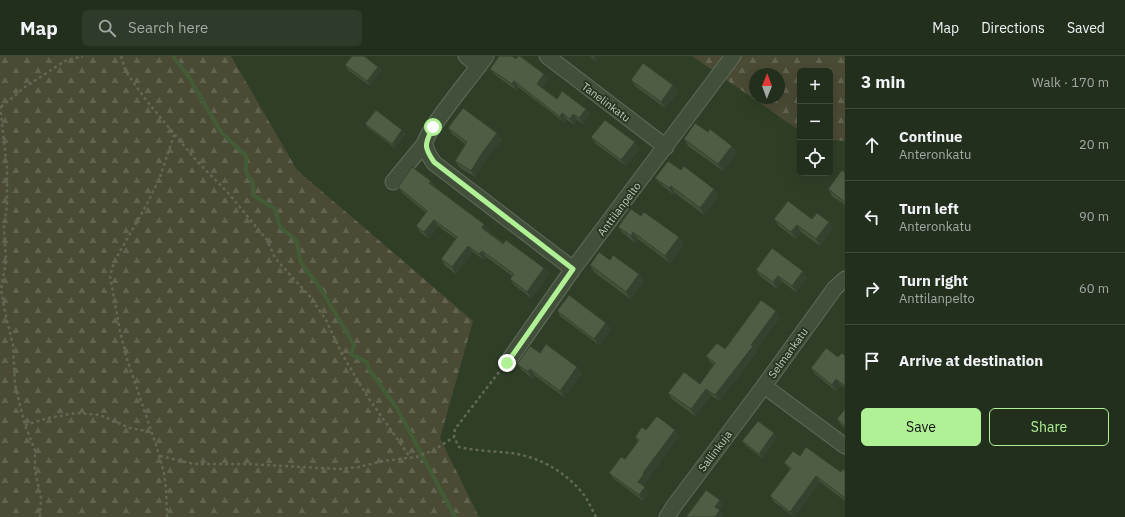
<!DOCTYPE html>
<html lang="en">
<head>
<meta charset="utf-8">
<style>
  body { margin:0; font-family:"IBM Plex Sans",sans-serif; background:#2f3b2a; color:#f1f3f6 }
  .controls { position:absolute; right:12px; top:12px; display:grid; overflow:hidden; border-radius:6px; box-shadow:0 4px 16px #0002 }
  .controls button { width:36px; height:36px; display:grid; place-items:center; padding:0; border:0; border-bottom:1px solid #404a3b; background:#232f1d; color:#f1f3f6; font:20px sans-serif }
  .compass { position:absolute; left:749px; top:12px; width:36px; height:36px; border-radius:50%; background:#232f1d; box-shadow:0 4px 16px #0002; rotate:1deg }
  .stop { position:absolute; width:12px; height:12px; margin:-9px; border:3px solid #b0f195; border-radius:50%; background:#fff }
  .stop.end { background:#b0f195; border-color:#fff; box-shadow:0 1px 4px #0008 }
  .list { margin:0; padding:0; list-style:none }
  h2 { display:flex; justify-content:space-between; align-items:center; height:52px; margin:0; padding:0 16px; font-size:17px }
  h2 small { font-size:13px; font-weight:400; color:#a3a9a4 }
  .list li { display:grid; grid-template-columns:26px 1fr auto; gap:12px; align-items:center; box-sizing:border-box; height:72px; padding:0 16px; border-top:1px solid #404a3b }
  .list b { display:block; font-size:15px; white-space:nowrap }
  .list p { margin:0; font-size:13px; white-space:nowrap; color:#a3a9a4 }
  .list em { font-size:13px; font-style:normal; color:#a3a9a4 }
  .actions { display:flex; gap:8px; padding:12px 16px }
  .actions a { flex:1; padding:9px 0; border:1px solid #b0f195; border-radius:6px; text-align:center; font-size:14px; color:#b0f195 }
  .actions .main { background:#b0f195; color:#111 }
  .icon { flex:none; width:22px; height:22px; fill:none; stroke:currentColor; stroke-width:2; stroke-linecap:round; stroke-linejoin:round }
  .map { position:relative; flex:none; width:845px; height:461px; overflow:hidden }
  header { display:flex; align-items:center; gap:24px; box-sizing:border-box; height:56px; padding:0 20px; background:#232f1d; border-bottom:1px solid #404a3b }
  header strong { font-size:19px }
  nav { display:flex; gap:22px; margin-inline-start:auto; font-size:14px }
  .search { width:280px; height:36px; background:#2f3b2a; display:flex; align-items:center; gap:10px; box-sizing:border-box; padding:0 14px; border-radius:6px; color:#a3a9a4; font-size:15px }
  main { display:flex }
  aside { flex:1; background:#232f1d }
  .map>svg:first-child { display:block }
  .forest { fill:url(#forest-firs); fill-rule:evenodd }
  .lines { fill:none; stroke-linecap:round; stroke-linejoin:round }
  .stream { stroke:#425c36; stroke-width:4 }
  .minor-casing { stroke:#606c59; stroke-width:17 }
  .path { stroke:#636853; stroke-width:2.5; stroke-dasharray:3 3; stroke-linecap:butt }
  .minor { stroke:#424f3b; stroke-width:15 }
  .wall { fill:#42513a }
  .shaded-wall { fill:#364230 }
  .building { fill:#4d5e44; stroke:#364230 }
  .route { stroke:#b0f195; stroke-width:5 }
  .labels { text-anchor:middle; stroke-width:3.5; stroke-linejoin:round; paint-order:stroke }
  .street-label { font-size:11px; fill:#bdc9b8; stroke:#273420 }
</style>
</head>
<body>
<header>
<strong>Map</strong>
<div class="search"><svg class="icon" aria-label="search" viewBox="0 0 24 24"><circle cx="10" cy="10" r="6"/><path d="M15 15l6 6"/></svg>Search here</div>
<nav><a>Map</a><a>Directions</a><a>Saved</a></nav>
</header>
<main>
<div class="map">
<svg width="845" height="461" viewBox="0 0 845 461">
  <defs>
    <pattern id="forest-firs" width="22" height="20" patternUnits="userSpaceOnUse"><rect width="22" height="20" fill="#4a4a35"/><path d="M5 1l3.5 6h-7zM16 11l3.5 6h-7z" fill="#626350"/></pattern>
  </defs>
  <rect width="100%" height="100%" fill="#2f3f27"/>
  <!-- forest -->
  <path class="forest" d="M0 0H231L297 114 473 265 440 382 479 461H0Z
    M692 0H845V85L830 84V15H800V75ZM755 18H779V42H755Z"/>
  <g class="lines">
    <!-- stream -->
    <path class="stream" d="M174 0V2L187 18 221 76 246 100V116L253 127V139L275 153 280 171 297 185 300 205 321 233 354 289 351 298 367 306 369 313 398 354 455 461"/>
    <defs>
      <path id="minor" d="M466 0 479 10
        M486 0C476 15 427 73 425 87 425 94 430 101 434 107L573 213
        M547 0 666 91
        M393 126 425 87
        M845 223 835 232 764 330 845 390
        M507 307 573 213 733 0
        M667 461 674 450 764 330"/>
    </defs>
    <!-- minor casing -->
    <use href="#minor" class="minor-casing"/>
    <!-- path -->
    <path class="path" d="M121 0 126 16 146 44 195 103 229 138 267 184 275 202 311 242 326 264 342 298 367 340 410 401
      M0 50 7 112V149L4 170 6 205 1 233 5 256 13 289 15 329 25 369 35 394V415L41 442 40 461
      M1 51 25 31 65 5 83 0
      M499 316 455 373 454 381 459 391C476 395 494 395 511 397 540 401 566 416 584 439 589 446 592 454 596 461
      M25 369 48 362 76 357 100 359 130 372 151 376
      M160 400 194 408H247L338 413 359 411 383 405 416 401 434 394 454 381
      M167 461 166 433 164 417 156 389 127 303 120 275 110 220 114 206 147 148 160 121 174 79"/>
    <!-- minor -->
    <use href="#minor" class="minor"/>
  </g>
  <!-- wall -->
  <path class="wall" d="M590 0H600L596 5Z
    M345 9 378 11 381 15 370 30 348 14Z
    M490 13 549 23 542 32 557 43 586 53 590 58 583 68 578 64 574 69 566 63 564 66 518 31 516 34 494 18Z
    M631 24 678 35 665 52 635 30Z
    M365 68 406 78 395 92 368 72Z
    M448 72 502 84 486 103 475 121 459 111 455 105 465 88 452 78Z
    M708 76 732 90 737 96 723 115 688 90 684 83Z
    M591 81 639 93 626 110 596 88Z
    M681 114 714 133 719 139 704 159 675 137 674 139 660 128 655 122Z
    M845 117V149L832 140 828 133Z
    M431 125 435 131 484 168 489 174 488 176 549 218 531 242 514 229 510 223 512 220 486 201 484 204 473 196 456 218 445 210 441 203 456 183 438 170 429 183 421 177 416 170 426 157 402 137 398 131Z
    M641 160 684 188 670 207 638 183 635 187 623 177 618 171Z
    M774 163H812L829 166 833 172 820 190 801 176 796 183 779 170Z
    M610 204 644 225 630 243 594 216 590 209Z
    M756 214 807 222 796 236 782 226 777 233 760 220Z
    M557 255 606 267 611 273 599 289 561 261Z
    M780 261 756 294 757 296 719 345 711 339 695 360 672 343 668 337 700 328 714 309 711 307 706 300 725 293Z
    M540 297 577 311 582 318 564 341 535 320 533 323 522 314 517 308Z
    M845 300V332L841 329 836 335 815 318 811 312 838 301Z
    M845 353V372L841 369 837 363Z
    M646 374 679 380 648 422V423L643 430 649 437 643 445 613 422 609 417 625 403 638 386 635 381Z
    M777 382 762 402 746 390 742 385Z
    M800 400 841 416 845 415V445L820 426 794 461 774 446 770 440 790 414 784 407Z"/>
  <!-- shaded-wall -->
  <path class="shaded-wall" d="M593 0H600L596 5Z
    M378 11 381 15 370 30 367 25Z
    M544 18 549 23 541 34 537 28Z
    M514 25 518 31 516 34 512 28Z
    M673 29 678 35 665 52 661 46Z
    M586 53 590 58 583 68 579 62Z
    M562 57 566 63 564 66 560 61Z
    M573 58 578 64 574 69 570 63Z
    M402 74 406 78 395 92 392 88Z
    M497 77 502 84 486 103 475 121 471 115 482 97Z
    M635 86 639 93 626 110 621 104Z
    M732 90 737 96 723 115 718 108Z
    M431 125 435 132 429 127Z
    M671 130 675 137 674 139 669 132Z
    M714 133 719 139 704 159 700 152Z
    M434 164 438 170 429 183 424 176Z
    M829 166 833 172 820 190 816 183Z
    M484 168 489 174 486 178 482 172Z
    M797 169 801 176 796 183 791 176Z
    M633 176 638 183 635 187 631 180Z
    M679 181 684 188 670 207 665 200Z
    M468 190 473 196 456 218 452 211Z
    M482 195 486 201 484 204 479 198Z
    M544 212 549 218 531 242 527 236Z
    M803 215 807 222 796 236 792 230Z
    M639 218 644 225 630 243 626 236Z
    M778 220 782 226 777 233 773 226Z
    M776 255 780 261 756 294 757 296 719 345 715 339 751 289Z
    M606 267 611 273 599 289 594 283Z
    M577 311 582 318 564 341 560 335Z
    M530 313 535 320 533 323 528 316Z
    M836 323 841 329 836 335 832 329Z
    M706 333 711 339 695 360 691 353Z
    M675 374 679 380 648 422V423L642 432 638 426 643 417Z
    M774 377 777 382 762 402 759 398Z
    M816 420 820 426 794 461 790 456Z
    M645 431 649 437 643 445 639 439Z
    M720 444 723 449 718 455 715 451Z
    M720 454 723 459 722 461H715Z"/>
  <!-- building -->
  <path class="building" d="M352 0H364L378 11 367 25 345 9Z
    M499 0H512L516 3 518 0H520L544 18 537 28 557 43 562 35 586 53 579 62 573 58 570 63 562 57 560 61 514 25 512 28 490 13Z
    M643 7 673 29 661 46 631 24Z
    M463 52 497 77 482 97 471 115 455 105 467 86 448 72Z
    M376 54 402 74 392 88 365 68Z
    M605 64 635 86 621 104 591 81Z
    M695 67 708 76 710 73 732 90 718 108 684 83Z
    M668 105 681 114 684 110 714 133 700 152 671 130 669 132 655 122Z
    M412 111 431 125 429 127 484 168 482 172 503 188 506 184 544 212 527 236 510 223 514 218 482 195 479 198 468 190 452 211 441 203 457 181 434 164 424 176 416 170 427 155 398 131Z
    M842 114 845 117V146L828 133Z
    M788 145 812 163 817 157 829 166 816 183 797 169 791 176 774 163Z
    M631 153 641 160 644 156 679 181 665 200 633 176 631 180 618 171Z
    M772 192 803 215 792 230 778 220 773 226 756 214Z
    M599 196 610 204 613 199 639 218 626 236 590 209Z
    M569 239 606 267 594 283 557 255Z
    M761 244 776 255 751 289 753 290 715 339 706 333 691 353 668 337 684 316 700 328 715 307 706 300 717 287 725 293Z
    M546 288 577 311 560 335 530 313 528 316 517 308 530 290 540 297Z
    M826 292 838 301 842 297 845 300V330L836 323 832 329 811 312Z
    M845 353V370L837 363Z
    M657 360 675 374 643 417 644 418 638 426 645 431 639 439 609 417 621 401 625 403 639 384 635 381 642 371 646 374Z
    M758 365 774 377 759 398 742 385Z
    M806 391 841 416 843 413 845 415V442L816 420 790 456 770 440 791 412 784 407 793 395 800 400Z
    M706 434 720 444 715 451 720 454 715 461H686Z"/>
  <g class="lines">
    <!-- route -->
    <path class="route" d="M433 71C425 88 423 90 434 106L573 213 507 307"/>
  </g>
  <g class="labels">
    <!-- street labels -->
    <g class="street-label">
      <text transform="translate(606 46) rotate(37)" y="4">Tanelinkatu</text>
      <text transform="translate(619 153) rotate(-53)" y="4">Anttilanpelto</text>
      <text transform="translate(788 297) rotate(-54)" y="4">Selmankatu</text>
      <text transform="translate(715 395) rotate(-53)" y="4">Sallinkuja</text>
    </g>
  </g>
</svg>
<div class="controls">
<button>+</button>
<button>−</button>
<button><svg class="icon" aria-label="locate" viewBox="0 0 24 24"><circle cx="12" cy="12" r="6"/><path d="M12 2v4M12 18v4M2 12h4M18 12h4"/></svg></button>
</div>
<svg class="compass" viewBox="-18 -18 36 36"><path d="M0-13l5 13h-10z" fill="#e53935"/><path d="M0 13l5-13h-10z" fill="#a3a9a4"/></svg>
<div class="stop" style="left:433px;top:71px"></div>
<div class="stop end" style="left:507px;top:307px"></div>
</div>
<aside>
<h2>3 min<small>Walk · 170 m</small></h2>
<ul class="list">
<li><svg class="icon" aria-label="ahead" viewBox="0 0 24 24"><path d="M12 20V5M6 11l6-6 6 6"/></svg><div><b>Continue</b><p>Anteronkatu</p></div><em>20 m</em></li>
<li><svg class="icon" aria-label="left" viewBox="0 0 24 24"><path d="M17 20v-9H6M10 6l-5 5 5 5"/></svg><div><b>Turn left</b><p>Anteronkatu</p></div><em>90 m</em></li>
<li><svg class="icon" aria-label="right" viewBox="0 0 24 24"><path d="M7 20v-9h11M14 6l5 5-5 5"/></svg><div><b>Turn right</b><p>Anttilanpelto</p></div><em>60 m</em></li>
<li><svg class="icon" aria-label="arrive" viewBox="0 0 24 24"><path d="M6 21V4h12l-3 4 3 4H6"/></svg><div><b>Arrive at destination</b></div></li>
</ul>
<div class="actions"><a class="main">Save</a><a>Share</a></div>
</aside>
</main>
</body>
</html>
